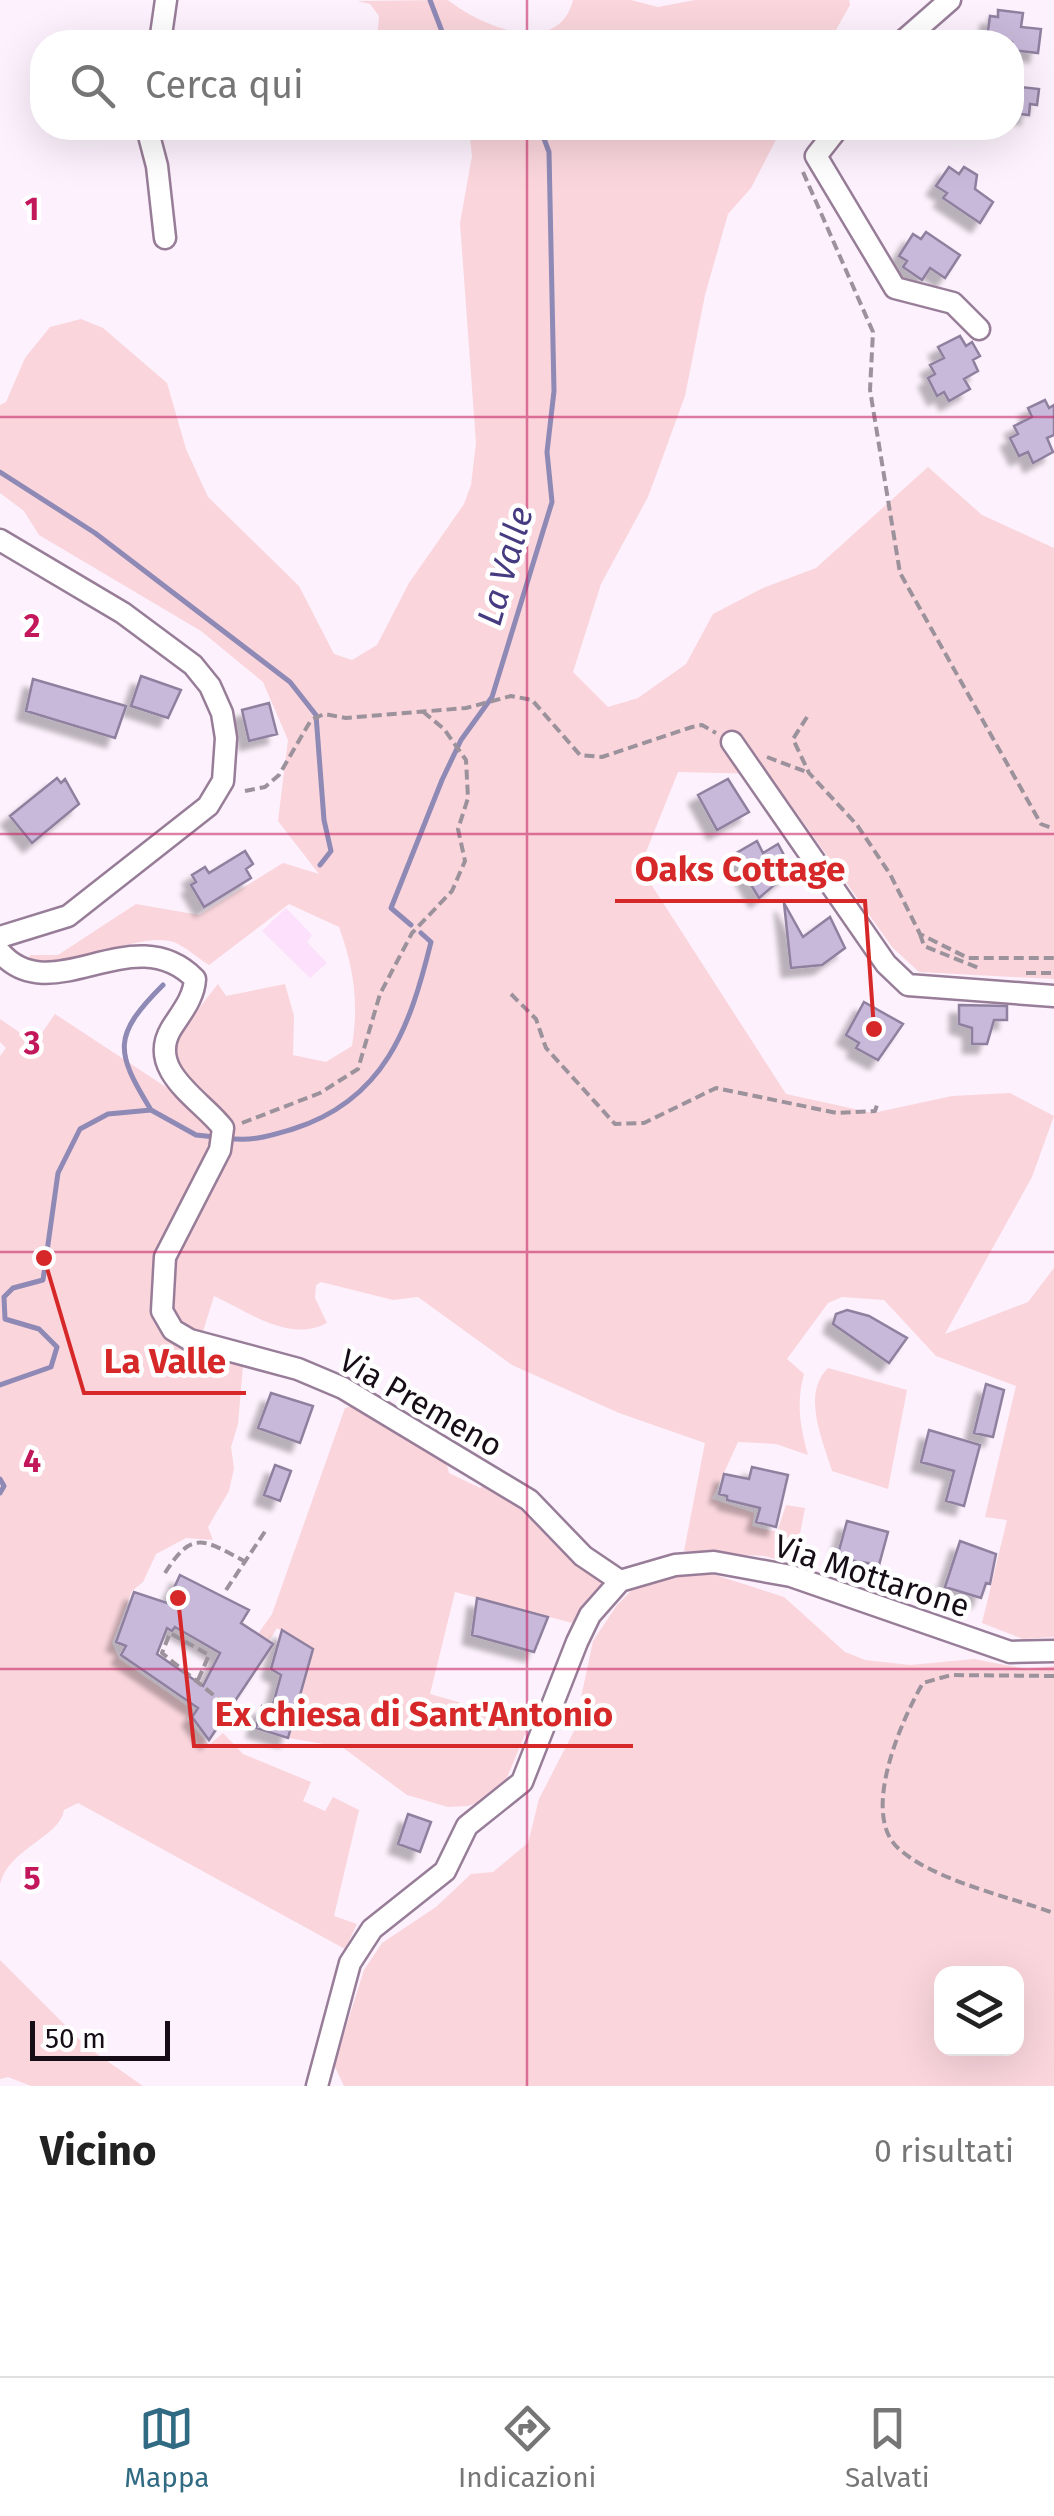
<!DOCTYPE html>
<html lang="it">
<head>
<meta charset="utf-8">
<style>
  body { margin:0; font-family:"Fira Sans",sans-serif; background:#f2f2f2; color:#222 }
  .controls { position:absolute; right:30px; bottom:30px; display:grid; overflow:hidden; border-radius:20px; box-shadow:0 10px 40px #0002 }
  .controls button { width:90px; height:90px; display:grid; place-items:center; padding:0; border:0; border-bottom:2px solid #e0e0e0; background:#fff; color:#222; font:50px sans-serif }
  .scale { position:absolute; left:30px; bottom:25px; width:140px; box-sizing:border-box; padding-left:10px; border:5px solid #160d16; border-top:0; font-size:28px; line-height:35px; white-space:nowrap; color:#160d16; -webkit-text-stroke:8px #fff; paint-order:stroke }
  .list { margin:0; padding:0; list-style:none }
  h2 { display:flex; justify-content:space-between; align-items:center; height:130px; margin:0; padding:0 40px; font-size:42px }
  h2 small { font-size:32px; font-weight:400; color:#767676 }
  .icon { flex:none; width:55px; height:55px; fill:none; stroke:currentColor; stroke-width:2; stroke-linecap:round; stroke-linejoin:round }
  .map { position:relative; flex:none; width:1054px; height:2086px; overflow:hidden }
  .search { position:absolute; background:#fff; box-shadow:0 10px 40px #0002; left:30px; right:30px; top:30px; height:110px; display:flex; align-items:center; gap:25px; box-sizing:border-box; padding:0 35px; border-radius:40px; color:#767676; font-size:38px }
  .sheet { height:290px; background:#fff }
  nav { display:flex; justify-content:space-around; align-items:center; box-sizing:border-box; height:140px; border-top:2px solid #e0e0e0; background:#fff; font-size:28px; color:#767676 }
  nav a { display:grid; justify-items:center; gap:5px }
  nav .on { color:#306a83 }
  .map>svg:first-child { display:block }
  .built { fill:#fce0fc }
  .green { fill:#fad5dc; fill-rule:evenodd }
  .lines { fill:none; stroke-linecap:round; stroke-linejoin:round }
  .stream { stroke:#8e89b5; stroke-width:5 }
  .building { fill:#c8b8d9; stroke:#8f809f; stroke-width:2.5; fill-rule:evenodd; filter:url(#shadow) }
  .minor-casing { stroke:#987d98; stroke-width:25 }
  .path { stroke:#9c929c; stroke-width:4; stroke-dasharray:10 5; stroke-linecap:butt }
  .minor { stroke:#fff; stroke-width:20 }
  .grid { fill:none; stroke:#c2185b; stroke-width:2.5; stroke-opacity:0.55 }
  .labels { text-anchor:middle; stroke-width:9; stroke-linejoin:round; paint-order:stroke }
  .street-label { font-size:32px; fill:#160d16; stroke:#fff }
  .water-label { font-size:35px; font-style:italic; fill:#463b80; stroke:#fff }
  .grid-label { font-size:32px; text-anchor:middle; font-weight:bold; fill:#c2185b; stroke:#fff; stroke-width:9; stroke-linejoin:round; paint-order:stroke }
  .leader { fill:none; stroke:#d62828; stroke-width:4 }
  .callout-dot { fill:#d62828; stroke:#fff; stroke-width:4 }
  .callout-label { font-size:35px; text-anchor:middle; font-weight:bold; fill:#d62828; stroke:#fff; stroke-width:9; stroke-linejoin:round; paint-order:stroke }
</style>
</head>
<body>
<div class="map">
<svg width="1054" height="2086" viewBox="0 0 1054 2086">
  <defs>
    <filter id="shadow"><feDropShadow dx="-9" dy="9" stdDeviation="2.5" flood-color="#0004"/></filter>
  </defs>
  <rect width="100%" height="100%" fill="#fcf1fc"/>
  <!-- built -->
  <path class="built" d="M286 908 312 935 307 942 327 963 310 978 262 931Z"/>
  <!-- green -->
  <path class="green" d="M448 0C479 25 558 60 573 0H631L658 7 695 0H849L850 5 829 42H377L379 16 370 4 357 1Z
    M463 128H782L751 188 728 214 705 295 685 396 648 497 601 584 573 672 608 707 638 698 686 664 713 614 763 588 816 568 928 467 982 515 1054 548V979L919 972 892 947 769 774 678 772 640 867 786 1094 873 1113 952 1096 1010 1093 1054 1116 1032 1177 945 1334 1028 1302 1054 1268V1637L1023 1639 982 1623 1007 1520 985 1517 1016 1386 936 1356 884 1300 842 1297 828 1303 787 1359 804 1374C796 1403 800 1426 808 1455L776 1444 738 1442 712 1499 754 1513 752 1526 777 1532 786 1505 805 1508 799 1539 784 1562 765 1556 684 1551 705 1443 619 1413 512 1365 418 1297 393 1300 321 1282 316 1285 315 1298 327 1323C289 1343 249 1312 214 1296L196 1354 243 1366 238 1424 231 1447 234 1468 229 1491 208 1527 213 1540 186 1538 156 1554 143 1582 132 1591 112 1643 119 1659 193 1710 187 1720 209 1745 223 1733 243 1754 311 1782 303 1801 325 1811 333 1797 359 1810 334 1916 357 1924 345 1949 78 1803 64 1810C60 1837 9 1848 0 1884V1056L6 1048 0 1042V1019L35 1043 55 1014 172 1091 196 1092 179 1070 175 1039 218 984 226 996 285 984 294 1016 293 1055 326 1062 352 1046C359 1002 354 969 339 927L289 904 209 965C199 959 187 948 176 943 142 929 71 971 28 963L30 955H58L136 904 199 915 283 863 319 874 278 821 288 740 263 682 201 631 39 535 24 511 0 493V405L6 402 25 358 50 327 81 319 103 328 167 383 186 449 208 497 299 586 334 654 352 660 377 645 409 583 464 504 471 485 476 443 460 223 472 156 470 138Z
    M828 1368 907 1390 888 1489 832 1471C823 1440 801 1395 828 1368Z
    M357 1405 444 1454 449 1473 480 1488 484 1485 531 1511 602 1576 604 1587 576 1624 455 1592 430 1694 530 1722 504 1785 491 1798 468 1806 448 1807 407 1795 342 1747 288 1738 313 1649 277 1628 269 1641 258 1634 272 1614 345 1408Z
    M709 1573 784 1597 845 1652 865 1660 910 1665 974 1659 1026 1669 1054 1666V2086H344L334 2065 364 1970 382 1943 436 1907 471 1874 493 1872 528 1843 539 1799 574 1731 593 1641 617 1605 636 1586 668 1576ZM942 1974H1016V2048H942Z
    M0 1960 87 2047 143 2086H31L8 2077 0 2079Z"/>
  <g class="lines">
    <!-- stream -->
    <path class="stream" d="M430 0 446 42
      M0 472 95 533 290 682 316 715 324 820 331 851 320 865
      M411 925 391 908 442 780 461 740 492 697 552 502 547 452 554 391 549 152 540 128
      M151 1110C115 1051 112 1036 163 985
      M226 1138C252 1142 269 1136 293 1129 385 1100 410 1027 431 942L421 933
      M0 1385 51 1367 57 1347 39 1329 5 1319 4 1297 13 1288 43 1280 58 1173 80 1129 108 1114 151 1110 196 1135 215 1137
      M0 1479 4 1486 0 1493"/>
  </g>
  <!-- building -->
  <path class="building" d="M998 10 1023 13 1021 27 1041 29 1038 53 1012 50V42L987 38 990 16 998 17Z
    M1012 86 1039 89 1037 105 1030 104 1029 115 1012 113Z
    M949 167 959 174 964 167 977 175 975 189 993 202 980 223 943 198 947 193 936 186Z
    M926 232 960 255 945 278 930 268 922 280 903 267 907 261 899 256 913 234 921 239Z
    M960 336 966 346 972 342 980 356 973 360 978 371 964 379 970 389 949 401 944 392 937 396 928 378 935 374 930 365 944 358 938 347Z
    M1045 400 1049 408 1054 405V435L1047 438 1053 452 1033 463 1028 452 1019 456 1010 438 1018 434 1014 426 1032 417 1028 408Z
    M141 676 181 690 168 718 131 706Z
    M33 679 126 706 115 738 26 711Z
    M269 703 277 734 249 741 242 710Z
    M57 778 61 783 65 779 79 804 32 843 10 816Z
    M728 779 749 812 717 830 698 795Z
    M757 841 763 853 778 844 792 870 759 898 733 855Z
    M245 851 253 864 246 869 251 878 204 907 191 885 196 882 192 875 205 867 209 873Z
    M784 903 803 937 830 917 845 948 822 965 791 968Z
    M864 1002 903 1024 878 1060 856 1048 859 1043 846 1035Z
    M959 1005 1007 1006V1020H994L987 1044H972V1028L959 1024Z
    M847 1310 869 1316 907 1338 889 1363 833 1324 836 1314Z
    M986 1384 1004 1390 993 1437 974 1433Z
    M271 1393 313 1406 300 1443 258 1428Z
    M929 1430 980 1445 964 1506 946 1501 954 1471 921 1462Z
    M275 1465 291 1471 280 1501 264 1495Z
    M752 1467 788 1475 776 1527 756 1522 760 1508 727 1500V1496L719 1494 724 1474 749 1479Z
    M847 1521 888 1532 879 1565 837 1558Z
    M960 1541 996 1554 990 1584 986 1583 981 1598 945 1587Z
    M180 1575 249 1610 241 1623 273 1644 209 1740 192 1717 198 1708 121 1655 126 1646 116 1642 134 1592 167 1603ZM175 1627 220 1653 203 1686 157 1654 167 1628 172 1631Z
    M477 1598 548 1617 534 1652 472 1635Z
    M282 1630 313 1649 288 1738 256 1728 262 1706 272 1708 281 1675 271 1669Z
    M408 1814 431 1822 420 1852 398 1844Z"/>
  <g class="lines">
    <defs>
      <path id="minor" d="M160 42 166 0
        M902 42 950 0
        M147 128 157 166 165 238
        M838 128 816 156 895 288 953 303 979 329
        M0 540 123 613 193 665 210 686 222 713 226 738 223 781 208 806 68 916 0 937
        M732 742 886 964 908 985 1054 996
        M0 952C52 1012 133 916 195 979 194 998 181 1013 171 1029 146 1071 203 1101 223 1128L220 1150 165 1257 162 1311 173 1330 190 1340 298 1369 343 1388 529 1500 583 1556 620 1581
        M317 2086 350 1963 372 1929 445 1871 467 1826 522 1782 577 1642 590 1615 620 1581 675 1565 714 1562 791 1576 1010 1652 1054 1651"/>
    </defs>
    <!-- minor casing -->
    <use href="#minor" class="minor-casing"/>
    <!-- path -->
    <path class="path" d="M803 172 873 332 870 390 900 573 1041 824 1054 829
      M807 717 793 739 809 773 857 825 890 874 920 934 968 958H1054
      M767 757 809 773
      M245 791 265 787 279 775 311 720 324 714 346 718 466 708 511 696 532 700 580 755 602 757 692 727 702 725 716 733
      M920 934 924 946 981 969
      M1026 973H1054
      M511 994 536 1019 546 1048 615 1124 644 1123 716 1088 837 1113 875 1111 877 1105
      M242 1123 320 1093 358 1069 380 994 412 933 452 891 465 861 458 829 468 798 466 760 444 729 421 710
      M165 1573C192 1530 203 1539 244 1561
      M226 1590 266 1530
      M1054 1676 951 1675 923 1683C902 1719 860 1813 898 1848 932 1880 1010 1897 1054 1913
      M198 1680 209 1655 170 1633 162 1653 227 1706"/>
    <!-- minor -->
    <use href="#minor" class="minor"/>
  </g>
  <!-- grid -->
  <path class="grid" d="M527 0V42M527 128V2086M0 417H1054M0 834H1054M0 1252H1054M0 1669H1054"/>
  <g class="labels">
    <!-- street labels -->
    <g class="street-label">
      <text transform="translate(421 1403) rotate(30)" y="11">Via Premeno</text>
      <text transform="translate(872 1576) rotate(18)" y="11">Via Mottarone</text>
    </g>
    <!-- water labels -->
    <g class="water-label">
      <text transform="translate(505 566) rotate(-74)" y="12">La Valle</text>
    </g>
  </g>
  <g class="grid-label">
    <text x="32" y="220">1</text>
    <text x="32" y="637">2</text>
    <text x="32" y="1054">3</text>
    <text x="32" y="1472">4</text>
    <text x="32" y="1889">5</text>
  </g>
  <!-- callouts -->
  <path class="leader" d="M874 1029L865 901H615M44 1258L84 1393H246M178 1598L194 1746H633"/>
  <g class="callout-dot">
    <circle cx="874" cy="1029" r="10"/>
    <circle cx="44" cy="1258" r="10"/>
    <circle cx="178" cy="1598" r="10"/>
  </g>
  <g class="callout-label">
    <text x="740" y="881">Oaks Cottage</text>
    <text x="165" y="1373">La Valle</text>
    <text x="414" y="1726">Ex chiesa di Sant'Antonio</text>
  </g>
</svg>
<div class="controls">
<button><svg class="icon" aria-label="layers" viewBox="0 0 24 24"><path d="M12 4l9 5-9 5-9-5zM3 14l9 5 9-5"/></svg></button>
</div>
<div class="scale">50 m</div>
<div class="search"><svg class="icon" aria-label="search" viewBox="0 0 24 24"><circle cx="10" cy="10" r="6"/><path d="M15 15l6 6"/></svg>Cerca qui</div>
</div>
<section class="sheet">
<h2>Vicino<small>0 risultati</small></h2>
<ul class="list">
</ul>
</section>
<nav>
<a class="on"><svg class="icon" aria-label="map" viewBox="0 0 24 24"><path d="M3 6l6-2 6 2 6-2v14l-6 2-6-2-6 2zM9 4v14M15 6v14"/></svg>Mappa</a>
<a><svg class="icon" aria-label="directions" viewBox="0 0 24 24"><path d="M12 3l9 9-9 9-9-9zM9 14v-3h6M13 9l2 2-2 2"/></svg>Indicazioni</a>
<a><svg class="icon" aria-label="saved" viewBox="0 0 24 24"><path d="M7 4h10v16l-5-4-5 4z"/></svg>Salvati</a>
</nav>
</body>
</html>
